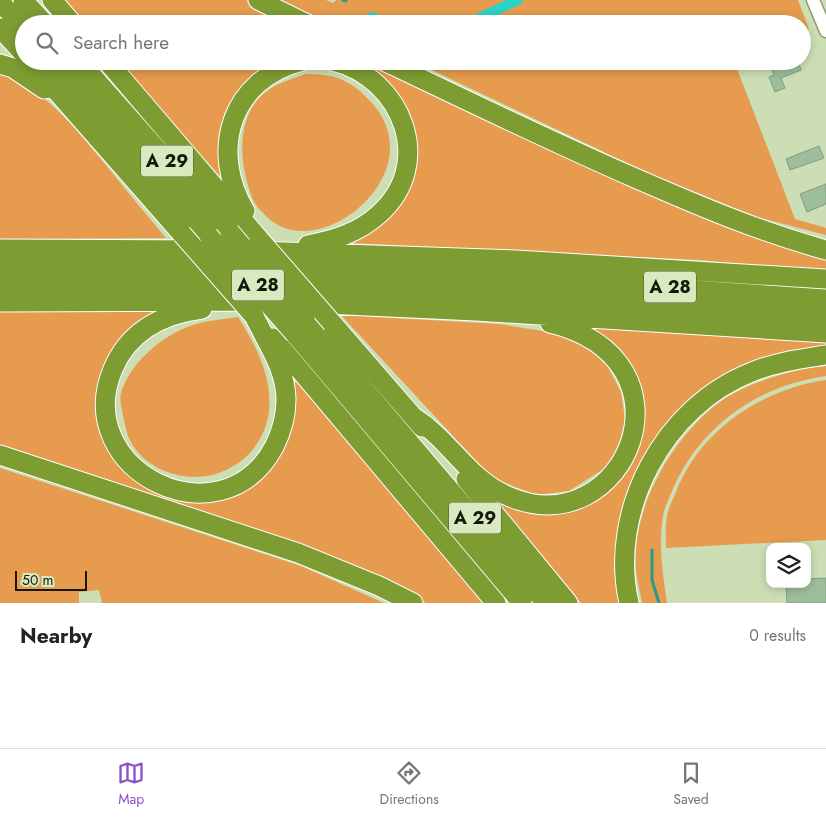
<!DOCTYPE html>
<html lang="en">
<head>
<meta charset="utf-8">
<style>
  body { margin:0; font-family:Jost,sans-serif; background:#f2f2f2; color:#222 }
  .controls { position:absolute; right:15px; bottom:15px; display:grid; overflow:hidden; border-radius:10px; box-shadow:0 2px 8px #0003 }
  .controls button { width:45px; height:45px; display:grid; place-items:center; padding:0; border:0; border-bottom:1px solid #e0e0e0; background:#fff; color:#222; font:25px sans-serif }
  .scale { position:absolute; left:15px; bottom:12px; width:72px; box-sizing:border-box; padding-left:5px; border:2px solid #14190a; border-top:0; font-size:14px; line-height:18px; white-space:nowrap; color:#14190a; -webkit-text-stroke:4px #daeac0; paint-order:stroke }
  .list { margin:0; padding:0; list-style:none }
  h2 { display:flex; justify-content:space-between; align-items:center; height:65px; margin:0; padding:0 20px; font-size:21px }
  h2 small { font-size:16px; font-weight:400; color:#767676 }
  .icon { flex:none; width:28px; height:28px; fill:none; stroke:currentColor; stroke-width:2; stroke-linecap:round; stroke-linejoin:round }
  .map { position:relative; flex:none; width:826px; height:603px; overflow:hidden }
  .search { position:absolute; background:#fff; box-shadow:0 2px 8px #0003; left:15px; right:15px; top:15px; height:55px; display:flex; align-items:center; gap:12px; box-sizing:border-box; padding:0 18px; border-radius:28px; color:#767676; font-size:19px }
  .sheet { height:145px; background:#fff }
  nav { display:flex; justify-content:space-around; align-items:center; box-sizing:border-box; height:70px; border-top:1px solid #e0e0e0; background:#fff; font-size:14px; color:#767676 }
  nav a { display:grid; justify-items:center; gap:2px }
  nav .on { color:#8c51c8 }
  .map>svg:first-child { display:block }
  .green { fill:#e69b4e }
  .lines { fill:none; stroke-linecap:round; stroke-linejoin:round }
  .stream { stroke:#249b8b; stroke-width:3 }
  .canal { stroke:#2bd3c2; stroke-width:10 }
  .building { fill:#9dbd9c; stroke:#809f7f }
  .minor-casing { stroke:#8f9d76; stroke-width:15 }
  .highway-casing { stroke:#fff; stroke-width:21 }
  .minor { stroke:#fff; stroke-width:12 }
  .highway { stroke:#7d9c31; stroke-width:19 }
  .highway-bridge-casing { stroke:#fff; stroke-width:21; stroke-linecap:butt }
  .highway-bridge { stroke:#7d9c31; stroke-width:19 }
  .labels { text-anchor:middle; stroke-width:4; stroke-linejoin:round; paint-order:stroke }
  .shield { fill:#daeac0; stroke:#4f5841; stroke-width:1 }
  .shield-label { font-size:18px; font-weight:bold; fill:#14190a }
</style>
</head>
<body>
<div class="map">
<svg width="826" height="603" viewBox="0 0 826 603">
  <rect width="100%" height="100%" fill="#cdddb4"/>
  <!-- green -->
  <path class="green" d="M61 0H246L295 24H83Z
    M281 0H326L333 3 336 0H798L809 29 802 32V24H332Z
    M117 61H274L244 83 224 114 221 145 224 181Z
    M353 61H372L581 161 826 255V271L699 260 349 243 384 217 413 143Z
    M413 61H734L795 219 826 228V235L757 217 648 173Z
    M0 73C45 89 75 128 105 164 125 189 145 213 166 238L0 239Z
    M306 74C336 74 351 80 372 103 435 174 316 268 266 216 262 212 257 207 254 202 240 169 234 122 262 95 274 84 291 79 306 74Z
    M0 309 166 310 144 321 99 401 157 491 260 475 291 386 300 379 487 603H426L415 597 0 449Z
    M341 315 499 324 561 334 587 346 608 367 621 392 625 419 619 447 608 466 569 491 536 495 492 478Z
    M238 317C260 351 282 397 261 437 253 452 241 463 226 470 195 485 151 475 132 444 127 436 125 425 123 415 122 409 119 399 121 393 131 360 167 331 200 323 212 320 225 319 238 317Z
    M578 324 826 341V350L738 373 636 481 624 603H581L495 499 596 495 640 401Z
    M826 366V376C758 385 699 427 672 491 669 499 664 508 663 516 658 545 663 575 667 603H642C640 592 637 580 636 569 632 509 668 446 712 408 738 385 792 369 826 366Z
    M826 380V540L666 548C666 537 665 527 667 517 668 508 673 499 676 492 700 430 762 389 826 380Z
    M0 468 301 566 384 603H102L99 590 79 592V603H0Z"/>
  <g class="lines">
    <!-- stream -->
    <path class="stream" d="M343 0 346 1
      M652 550V580L659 603"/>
    <!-- canal -->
    <path class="canal" d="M372 17 386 24
      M466 24 518 0"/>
  </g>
  <!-- building -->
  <path class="building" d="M769 61H798L801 70 781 78 785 88 775 92 769 77 774 75Z
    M819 146 824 158 790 170 786 159Z
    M826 184V204L807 212 800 194Z
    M826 578V603H787L786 584H807V579Z"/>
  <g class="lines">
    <defs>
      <path id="minor" d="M813 0 826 31"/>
      <path id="highway" d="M23 0 45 24
        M52 0 73 24
        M258 0 307 24
        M0 2 24 28
        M0 28 24 54
        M30 61 182 234
        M54 61 209 236
        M79 61 230 232
        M107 61 259 239
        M384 61C468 101 550 141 635 178 697 205 760 232 826 250
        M0 64 13 68 44 89
        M245 211C209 150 231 79 302 61
        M308 245C334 240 358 233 378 215 436 165 403 78 333 61
        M0 249 209 250
        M256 251 516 260 826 279
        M0 266 224 268
        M274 269 513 278 826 299
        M0 283 238 285
        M288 286 516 295 826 316
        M0 302 253 301
        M303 303 476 311 826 333
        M202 309C162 314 129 331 113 369 70 471 221 545 274 447 281 433 286 415 286 400 286 369 267 343 254 316
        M305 320 546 603
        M332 323 422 427
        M295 334 522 603
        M273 338 496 603
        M415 418C451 441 468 480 510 497 625 545 703 360 550 323
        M0 455 298 553 379 586 413 603
        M466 479 568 603
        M629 603C608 511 664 406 752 372 776 362 801 359 826 355"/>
    </defs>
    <!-- minor casing -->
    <use href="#minor" class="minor-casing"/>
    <!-- highway casing -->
    <use href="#highway" class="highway-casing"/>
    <!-- minor -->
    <use href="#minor" class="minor"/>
    <!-- highway -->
    <use href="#highway" class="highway"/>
    <defs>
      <path id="highway-bridge" d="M230 232 305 320
        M182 234 254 316
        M209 236 295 334
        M259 239 332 323"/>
    </defs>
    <!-- highway-bridge casing -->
    <use href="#highway-bridge" class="highway-bridge-casing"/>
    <!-- highway-bridge -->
    <use href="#highway-bridge" class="highway-bridge"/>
  </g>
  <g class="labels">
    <!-- shield labels -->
    <g class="shield">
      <rect x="141" y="145.5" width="52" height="31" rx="4"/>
      <rect x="232" y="269.5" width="52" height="31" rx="4"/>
      <rect x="644" y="271.5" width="52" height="31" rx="4"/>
      <rect x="449" y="502.5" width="52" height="31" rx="4"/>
    </g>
    <g class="shield-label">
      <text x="167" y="167">A 29</text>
      <text x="258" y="291">A 28</text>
      <text x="670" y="293">A 28</text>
      <text x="475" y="524">A 29</text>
    </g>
  </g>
</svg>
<div class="controls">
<button><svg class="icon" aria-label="layers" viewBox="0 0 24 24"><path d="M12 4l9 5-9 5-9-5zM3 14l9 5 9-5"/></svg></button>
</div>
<div class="scale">50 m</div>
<div class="search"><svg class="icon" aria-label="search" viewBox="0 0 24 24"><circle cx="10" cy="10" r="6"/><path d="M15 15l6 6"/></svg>Search here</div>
</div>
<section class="sheet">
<h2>Nearby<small>0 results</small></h2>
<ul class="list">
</ul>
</section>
<nav>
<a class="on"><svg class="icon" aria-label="map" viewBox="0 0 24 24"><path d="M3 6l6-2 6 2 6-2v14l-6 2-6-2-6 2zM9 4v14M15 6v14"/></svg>Map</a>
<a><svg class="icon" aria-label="directions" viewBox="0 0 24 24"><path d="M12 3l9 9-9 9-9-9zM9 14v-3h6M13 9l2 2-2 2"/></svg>Directions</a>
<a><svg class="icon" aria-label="saved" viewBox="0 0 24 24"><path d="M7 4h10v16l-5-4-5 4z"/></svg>Saved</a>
</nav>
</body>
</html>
